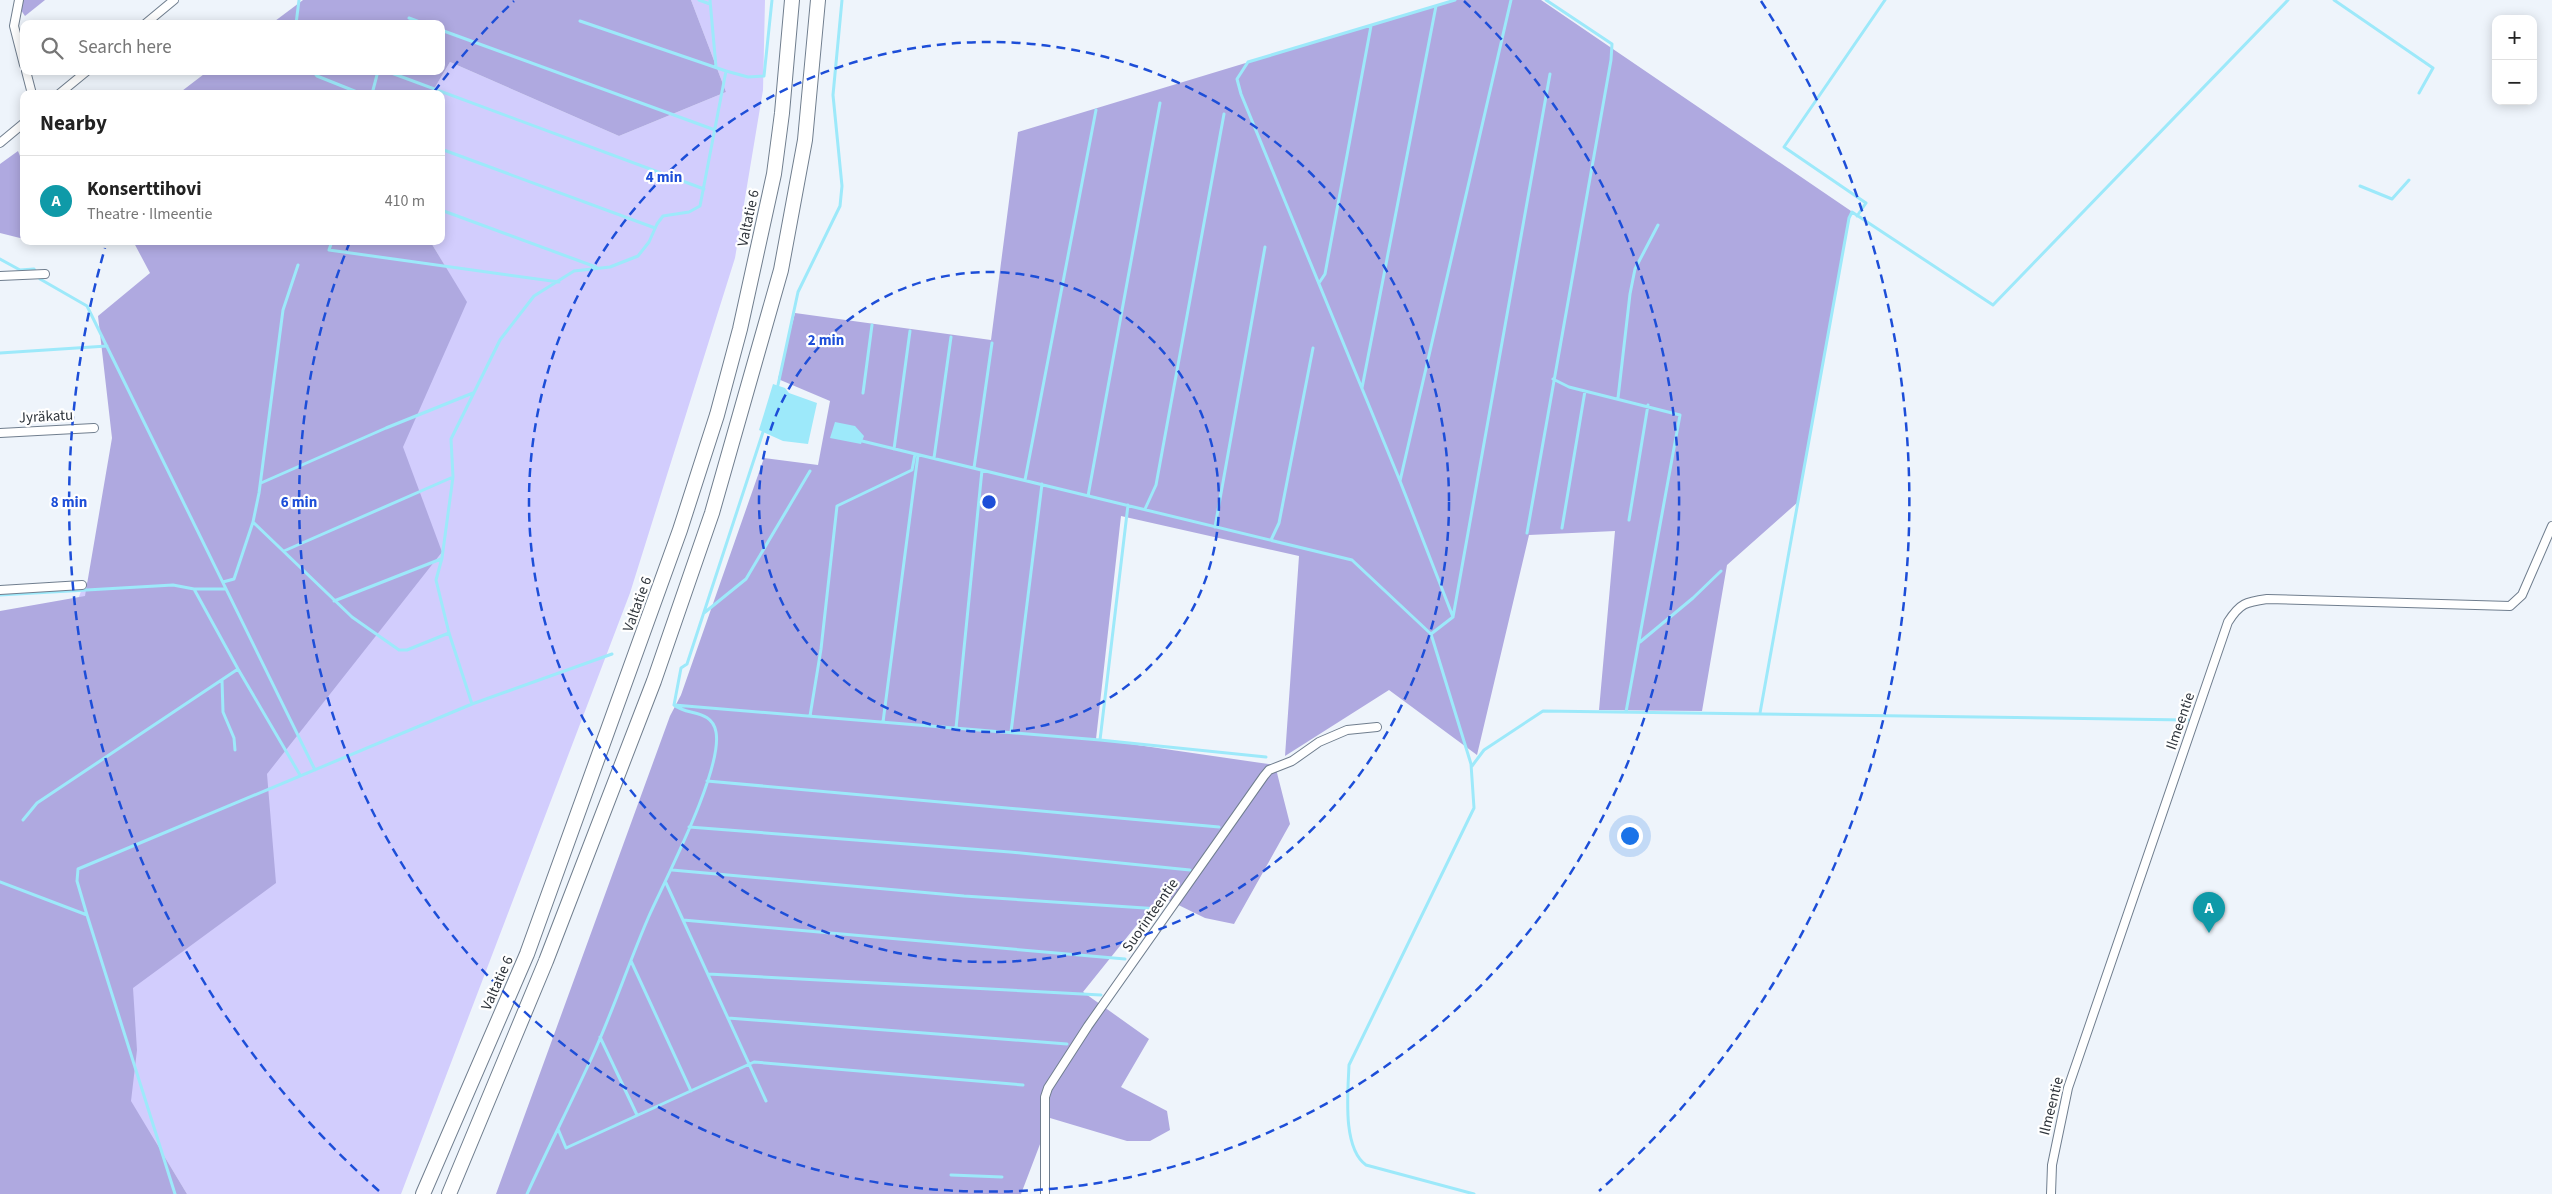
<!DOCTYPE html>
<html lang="en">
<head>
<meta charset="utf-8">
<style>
  body { margin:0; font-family:"Source Sans 3",sans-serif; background:#f2f2f2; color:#222 }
  .controls { position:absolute; right:15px; top:15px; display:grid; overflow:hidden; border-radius:10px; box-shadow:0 2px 12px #0003 }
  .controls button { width:45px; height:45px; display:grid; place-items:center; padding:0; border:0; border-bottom:1px solid #e0e0e0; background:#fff; color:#222; font:25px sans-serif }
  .you { position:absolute; left:1629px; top:835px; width:18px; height:18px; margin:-12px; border:4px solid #fff; border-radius:50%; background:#1a73e8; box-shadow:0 0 0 8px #1a73e833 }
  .badge { display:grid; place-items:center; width:32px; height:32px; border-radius:50%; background:#0f766e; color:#fff; font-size:16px; font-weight:700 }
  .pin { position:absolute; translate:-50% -41px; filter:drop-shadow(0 1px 2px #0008) }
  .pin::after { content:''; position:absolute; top:26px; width:18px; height:15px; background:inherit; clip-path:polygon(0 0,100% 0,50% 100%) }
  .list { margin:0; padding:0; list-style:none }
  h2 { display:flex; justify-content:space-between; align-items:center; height:65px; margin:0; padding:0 20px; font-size:21px }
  h2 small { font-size:16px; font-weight:400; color:#767676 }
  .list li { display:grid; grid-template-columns:32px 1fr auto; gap:15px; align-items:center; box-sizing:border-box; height:90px; padding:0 20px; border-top:1px solid #e0e0e0 }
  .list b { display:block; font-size:19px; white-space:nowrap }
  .list p { margin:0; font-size:16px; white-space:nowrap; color:#767676 }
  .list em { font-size:16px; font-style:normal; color:#767676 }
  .icon { flex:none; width:28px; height:28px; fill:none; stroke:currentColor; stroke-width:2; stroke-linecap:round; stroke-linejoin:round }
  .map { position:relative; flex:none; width:2552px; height:1194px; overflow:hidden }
  .search { position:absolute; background:#fff; box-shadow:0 2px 12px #0003; left:20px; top:20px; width:425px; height:55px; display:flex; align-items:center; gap:12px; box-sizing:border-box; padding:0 18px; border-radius:10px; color:#767676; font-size:19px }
  .panel { position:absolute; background:#fff; box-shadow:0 2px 12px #0003; left:20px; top:90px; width:425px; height:155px; border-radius:10px }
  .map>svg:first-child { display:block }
  .green { fill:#d2cdfd }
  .forest { fill:#afa9e0 }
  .water { fill:#9de9fa }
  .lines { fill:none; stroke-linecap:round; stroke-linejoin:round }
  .stream { stroke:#9de9fa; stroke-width:3 }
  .street-casing { stroke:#707e8e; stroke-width:10 }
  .highway-casing { stroke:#707e8e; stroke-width:16 }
  .street { stroke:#fff; stroke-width:8 }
  .highway { stroke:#fff; stroke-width:14 }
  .ring { fill:none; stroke:#1d4ed8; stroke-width:2.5; stroke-dasharray:9 6 }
  .labels { text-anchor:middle; stroke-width:4.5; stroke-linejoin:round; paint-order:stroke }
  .street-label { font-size:15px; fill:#2e343b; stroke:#fff }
  .centre { fill:#1d4ed8; stroke:#fff; stroke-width:2.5 }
  .ring-label { font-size:15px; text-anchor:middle; font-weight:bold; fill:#1d4ed8; stroke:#fff; stroke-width:4.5; stroke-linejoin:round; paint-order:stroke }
</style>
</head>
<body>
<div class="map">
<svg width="2552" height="1194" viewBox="0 0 2552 1194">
  <rect width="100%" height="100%" fill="#eef4fb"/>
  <!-- green -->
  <path class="green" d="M691 0H765L763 90 735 258 630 593 401 1194H187L164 1156 0 1194 77 602 83 586 445 266 430 241H441V94H431L450 62 619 136 726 92Z"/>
  <!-- forest -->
  <path class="forest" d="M14 0H45L25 16Z
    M303 0H691L726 92 619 136 450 62 431 94H178L208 71H441V24H271Z
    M1453 0H1541L1851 211 1798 502 1727 565 1702 711 1599 710 1615 531 1529 535 1477 755 1389 690 1285 756 1299 556 1121 516 1096 739 1275 765 1290 824 1234 924 1205 918 1160 896 1083 992 1149 1039 1121 1087 1167 1111 1170 1130 1150 1141H1127L1050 1118 1021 1194H496L670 716 681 695 764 458 818 465 830 401 778 379 795 313 991 340 1018 132Z
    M18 151 24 166V239L0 233V164Z
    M133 241H430L467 302 403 447 442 552 267 774 276 883 133 988 137 1050 131 1101 187 1194H0V611L85 596 112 438 98 316 150 273Z"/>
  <!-- water -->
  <path class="water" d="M773 384 785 388 789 393 817 403 808 444 783 441 759 430Z
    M835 422 855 426 864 436 861 444 830 438Z"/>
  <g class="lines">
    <!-- stream -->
    <path class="stream" d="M699 0 710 4
      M710 0 716 67
      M2334 0 2433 68 2419 93
      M409 18 425 24
      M580 21 726 71 748 77 764 76 772 0
      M296 24 299 0
      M441 30 715 130
      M313 71 317 76 362 94
      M386 71 704 189
      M372 94 378 71
      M441 149 655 228
      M2360 186 2392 199 2409 180
      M441 210 596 267
      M1857 216 1866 203 1784 147 1885 0
      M332 241 329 250 559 282
      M0 259 20 270 34 269 40 279 87 306 315 770
      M1319 283 1325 274 1371 26
      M0 353 107 346
      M1553 379 1569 387 1680 415 1626 712
      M778 385 798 292 840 206 842 186 833 95 842 0
      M1362 388 1436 6
      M863 393 872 325
      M1618 398 1630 294 1635 269 1658 225
      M862 441 1352 560 1431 634 1471 764 1474 808 1349 1065C1348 1092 1342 1148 1366 1165L1474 1194
      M894 449 910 331
      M934 458 951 337
      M974 468 992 343
      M1025 480 1096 110
      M1400 481 1511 0
      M261 483 386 428 473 393
      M1088 496 1160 103
      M1145 509 1156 485 1224 114
      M1629 520 1648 405
      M253 522 352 617 399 650H407L449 633
      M1215 527 1265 247
      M1562 528 1585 391
      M1527 533 1611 60 1612 44 1546 0
      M1271 540 1279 523 1313 348
      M284 551 453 477
      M223 582 234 579 253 522 259 493 283 310 298 265
      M194 589 238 669 300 775
      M0 595 173 585 194 589H226
      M334 601 441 559
      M704 613 746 579 810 471
      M1453 617 1400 481 1241 94 1237 79 1248 62 1455 0
      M1431 634 1453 617 1550 74
      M1640 642 1693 598 1721 571
      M222 680 223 712 234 738 235 750
      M472 704 449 633 436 580 442 558 453 477 451 439 500 340 534 296 574 271 610 267 638 256 649 242 657 224 663 216 689 212 700 206 726 71
      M674 705 1100 740 1266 757
      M674 705 681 668 687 664 763 432
      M1760 713 1849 218 1852 212 1993 305 2288 0
      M810 716 821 649 837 506 912 470 915 454
      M883 722 918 455
      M956 728 982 470
      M1011 732 1042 484
      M1100 740 1128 505
      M1472 766 1484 750 1543 711 2188 720
      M707 781 1219 827
      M23 820 37 803 238 669
      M689 827 1010 852 1190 870
      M672 870 964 896 1160 909
      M0 882 87 915
      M666 883 766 1101
      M683 920 1125 959
      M631 961 691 1091
      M708 974 1101 995
      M728 1018 1067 1044
      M600 1037 637 1115
      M558 1129 566 1148 754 1062 1023 1085
      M951 1175 1002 1177
      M175 1194 87 915 77 881 78 869 472 704 612 654
      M527 1194C548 1148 571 1103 592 1057 613 1011 629 962 649 916 666 878 723 769 716 732 712 709 687 716 674 705"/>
    <defs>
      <path id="street" d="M19 0 14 26 24 65
        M145 24 174 0
        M26 71 32 94
        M59 94 87 71
        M0 143 24 123
        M0 276 45 274
        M0 433 94 428
        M0 590 82 585
        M1045 1194V1097L1048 1088 1088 1026 1264 776 1269 770 1292 761 1319 742 1347 730 1377 727
        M2051 1194 2052 1165 2068 1088 2228 622C2240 603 2246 602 2267 599L2510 606 2522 595 2552 526"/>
      <path id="highway" d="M423 1194 527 954 680 530 717 415 740 329 774 174 782 113 792 0
        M449 1194 546 961 654 681 712 513 781 270 805 140 818 0"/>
    </defs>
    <!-- street casing -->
    <use href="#street" class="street-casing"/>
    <!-- highway casing -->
    <use href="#highway" class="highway-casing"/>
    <!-- street -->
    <use href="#street" class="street"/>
    <!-- highway -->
    <use href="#highway" class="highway"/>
  </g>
  <!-- distance rings -->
  <g class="ring">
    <circle cx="989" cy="502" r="230"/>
    <circle cx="989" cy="502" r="460"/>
    <path d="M434 92A690 690 0 0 1 514 1M1464 1A690 690 0 1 1 349 244"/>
    <path d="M379 1191A920 920 0 0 1 105 248M1761 1A920 920 0 0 1 1599 1191"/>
  </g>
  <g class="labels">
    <!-- street labels -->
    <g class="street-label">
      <text transform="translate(748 218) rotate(-78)" y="5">Valtatie 6</text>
      <text transform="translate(46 416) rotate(-3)" y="5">Jyräkatu</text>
      <text transform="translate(637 604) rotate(-70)" y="5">Valtatie 6</text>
      <text transform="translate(2180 721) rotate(-71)" y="5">Ilmeentie</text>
      <text transform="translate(1150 915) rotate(-55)" y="5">Suorinteentie</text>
      <text transform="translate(497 983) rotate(-66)" y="5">Valtatie 6</text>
      <text transform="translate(2051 1106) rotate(-76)" y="5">Ilmeentie</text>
    </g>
  </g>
  <circle cx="989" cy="502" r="8" class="centre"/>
  <g class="ring-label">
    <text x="664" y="182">4 min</text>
    <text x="826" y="345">2 min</text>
    <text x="299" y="507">6 min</text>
    <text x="69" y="507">8 min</text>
  </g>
</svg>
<div class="controls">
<button>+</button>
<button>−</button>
</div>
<div class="you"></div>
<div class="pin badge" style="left:2209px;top:933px;background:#0f9aa8">A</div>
<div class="search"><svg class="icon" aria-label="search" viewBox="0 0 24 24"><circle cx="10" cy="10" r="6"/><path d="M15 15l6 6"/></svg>Search here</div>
<section class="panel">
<h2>Nearby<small></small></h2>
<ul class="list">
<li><span class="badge" style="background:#0f9aa8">A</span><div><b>Konserttihovi</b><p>Theatre · Ilmeentie</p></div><em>410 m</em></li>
</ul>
</section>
</div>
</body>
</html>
